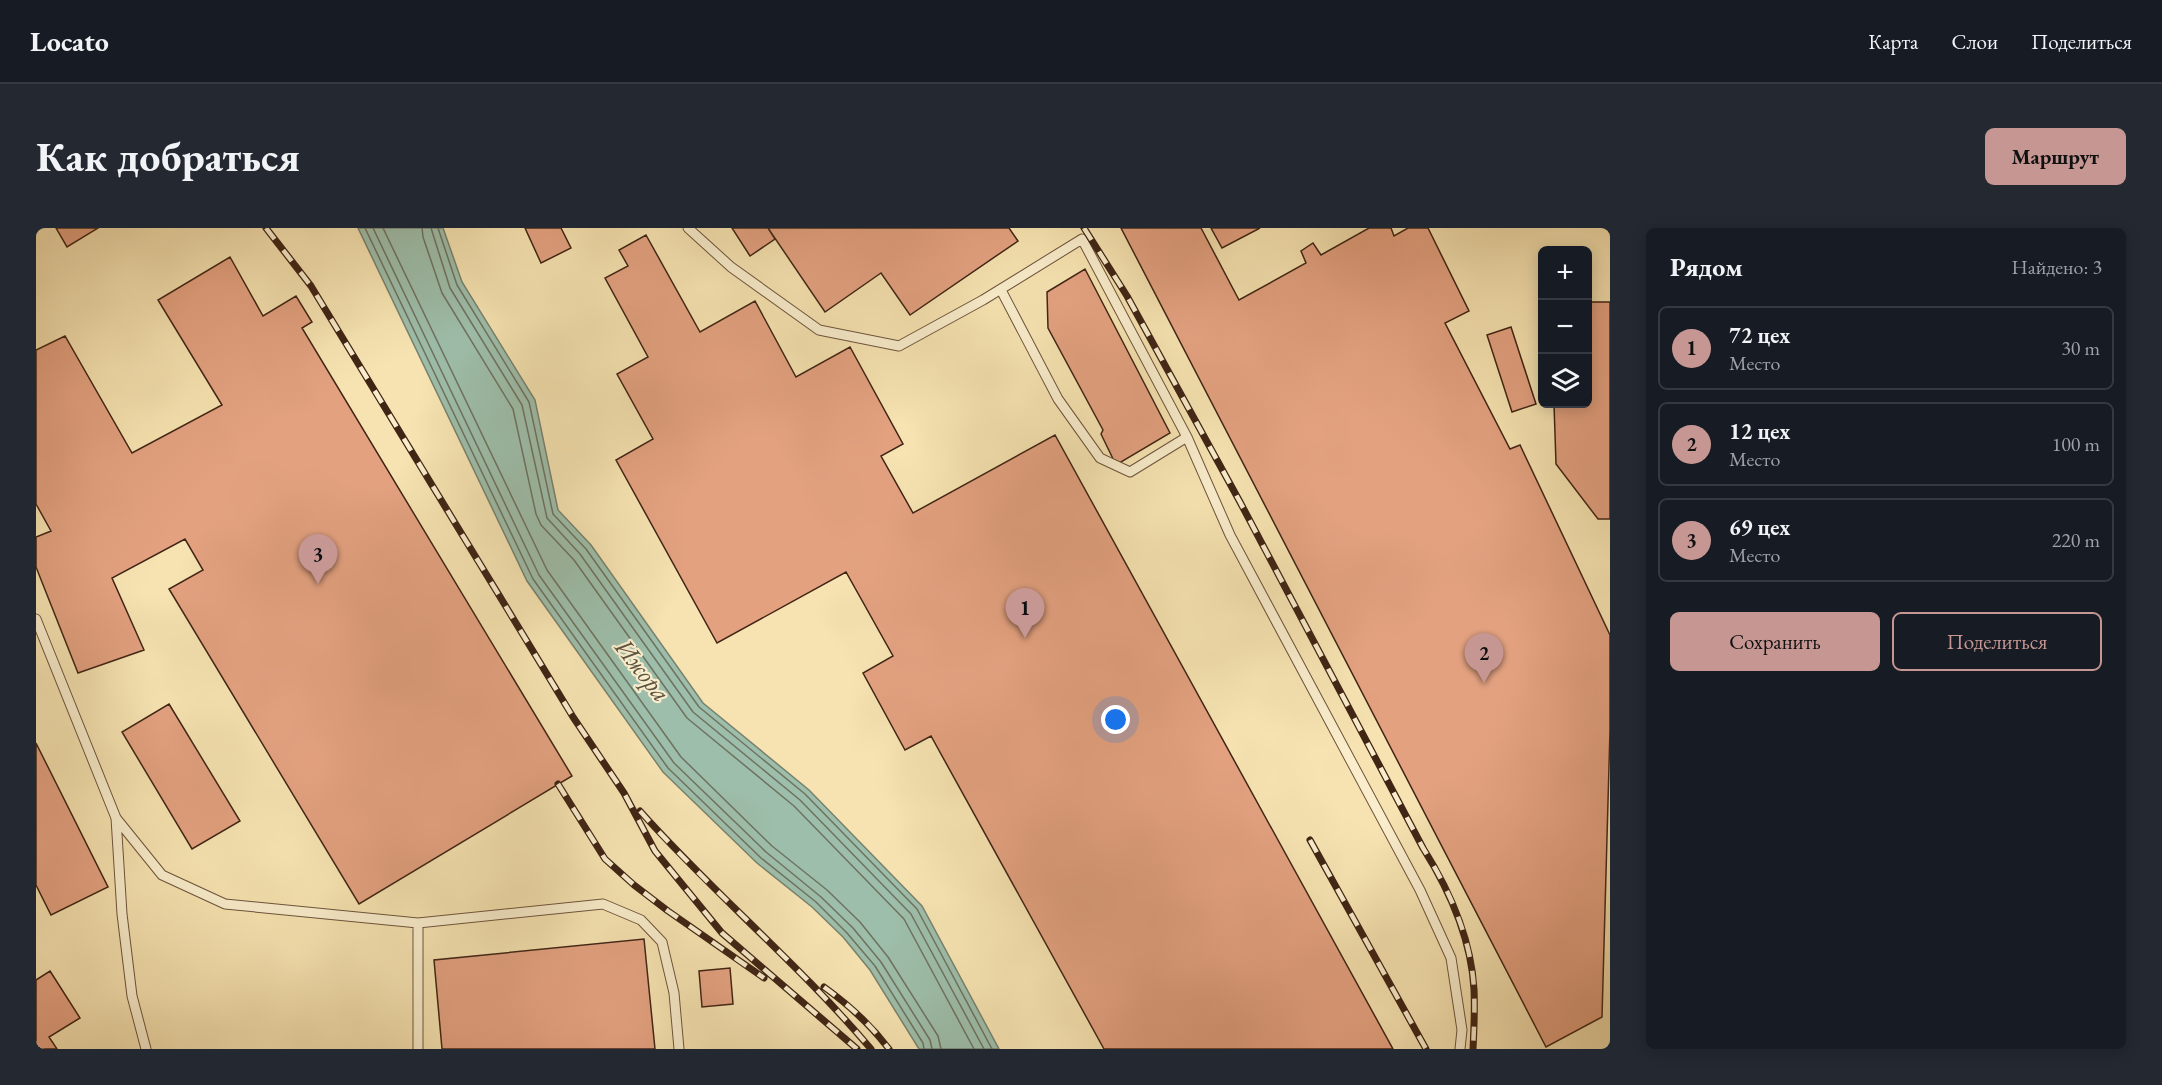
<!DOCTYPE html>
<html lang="ru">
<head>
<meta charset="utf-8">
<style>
  body { margin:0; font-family:"EB Garamond",serif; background:#242831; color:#f1f3f6 }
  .controls { position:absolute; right:18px; top:18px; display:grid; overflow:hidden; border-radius:9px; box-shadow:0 3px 15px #0003 }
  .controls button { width:54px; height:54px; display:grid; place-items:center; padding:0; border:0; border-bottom:2px solid #363941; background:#171b24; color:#f1f3f6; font:30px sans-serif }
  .you { position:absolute; left:1080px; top:492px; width:21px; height:21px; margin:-15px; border:4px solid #fff; border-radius:50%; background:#1a73e8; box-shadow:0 0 0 9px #1a73e833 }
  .badge { display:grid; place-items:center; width:39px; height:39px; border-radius:50%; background:#c59692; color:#111; font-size:20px; font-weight:700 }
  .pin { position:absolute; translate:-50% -50px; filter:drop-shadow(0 2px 3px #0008) }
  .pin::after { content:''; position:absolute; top:32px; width:21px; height:18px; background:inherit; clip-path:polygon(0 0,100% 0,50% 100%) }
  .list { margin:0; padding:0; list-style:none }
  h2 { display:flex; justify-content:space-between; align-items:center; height:78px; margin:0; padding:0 24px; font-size:26px }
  h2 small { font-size:20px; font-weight:400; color:#9ea1a6 }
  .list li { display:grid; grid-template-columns:39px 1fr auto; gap:18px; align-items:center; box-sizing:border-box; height:84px; margin:0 12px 12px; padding:0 12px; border:2px solid #363941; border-radius:9px }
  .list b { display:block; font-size:22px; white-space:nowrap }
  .list p { margin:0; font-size:20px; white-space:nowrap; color:#9ea1a6 }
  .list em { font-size:20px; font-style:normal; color:#9ea1a6 }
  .actions { display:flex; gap:12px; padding:18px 24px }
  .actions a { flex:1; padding:14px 0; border:2px solid #c59692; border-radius:9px; text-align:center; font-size:21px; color:#c59692 }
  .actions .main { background:#c59692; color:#111 }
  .icon { flex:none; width:33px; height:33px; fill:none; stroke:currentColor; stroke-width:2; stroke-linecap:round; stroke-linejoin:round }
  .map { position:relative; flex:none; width:1574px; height:821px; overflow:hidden; border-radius:9px }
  header { display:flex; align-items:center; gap:36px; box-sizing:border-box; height:84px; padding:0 30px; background:#171b24; border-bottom:2px solid #363941 }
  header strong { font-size:28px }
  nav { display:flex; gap:33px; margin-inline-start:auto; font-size:21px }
  .intro { display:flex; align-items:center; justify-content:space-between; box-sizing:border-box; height:144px; padding:0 36px }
  h1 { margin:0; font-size:42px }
  .button { padding:15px 27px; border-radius:9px; background:#c59692; color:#111; font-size:21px; font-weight:700 }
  main { display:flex; gap:36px; padding:0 36px }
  aside { flex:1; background:#171b24; border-radius:9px; box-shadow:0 3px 15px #0003 }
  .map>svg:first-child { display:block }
  .water { fill:#9dbeaa; stroke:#78816e; stroke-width:1.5 }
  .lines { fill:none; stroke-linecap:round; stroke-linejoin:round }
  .shore { stroke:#6e7260; stroke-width:1.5 }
  .building { fill:#e3a180; stroke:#402515; stroke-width:1.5 }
  .service-casing { stroke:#6e543c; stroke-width:11 }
  .service { stroke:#f9edcc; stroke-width:9 }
  .rail-casing { stroke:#402515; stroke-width:7 }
  .rail { stroke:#f9edcc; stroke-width:4.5; stroke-dasharray:14; stroke-linecap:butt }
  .labels { text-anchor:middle; stroke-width:4.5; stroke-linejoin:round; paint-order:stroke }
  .water-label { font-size:26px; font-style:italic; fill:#5c5342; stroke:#f9edcc }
</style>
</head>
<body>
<header>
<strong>Locato</strong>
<nav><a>Карта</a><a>Слои</a><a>Поделиться</a></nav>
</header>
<div class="intro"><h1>Как добраться</h1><a class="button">Маршрут</a></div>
<main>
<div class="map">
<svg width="1574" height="821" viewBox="0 0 1574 821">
  <rect width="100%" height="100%" fill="#f6e3b1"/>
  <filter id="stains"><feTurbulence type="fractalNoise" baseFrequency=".00333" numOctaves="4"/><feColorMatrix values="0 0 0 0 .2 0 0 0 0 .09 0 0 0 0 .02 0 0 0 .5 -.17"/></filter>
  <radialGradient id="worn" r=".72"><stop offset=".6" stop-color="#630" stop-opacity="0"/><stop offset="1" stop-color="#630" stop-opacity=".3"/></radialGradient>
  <!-- water -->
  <path class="water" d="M322 0H407L426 54 499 172 522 282 555 317 667 475 773 562 886 678 963 821H883L834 742 807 709 776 679 721 635 627 544 491 353Z"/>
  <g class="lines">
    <!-- shore -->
    <path class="shore" d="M329 0 497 351 632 540 725 630 780 674 811 705 839 738 887 815 888 821
      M337 0 503 347 638 535 730 624 785 669 817 700 845 734 894 812 896 821
      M347 0 511 342 645 529 736 618 791 662 824 694 852 729 902 808 905 821
      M386 0 387 9 406 65 477 181 500 286 505 297 538 332 651 490 758 578 868 691 938 821
      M395 0 414 60 486 177 511 290 544 326 657 484 764 572 875 686 948 821
      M402 0 421 57 493 174 517 286 550 321 663 479 769 566 881 681 956 821"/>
  </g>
  <!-- building -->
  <path class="building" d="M20 0H62L31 19Z
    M489 0H525L535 20 505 35Z
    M696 0H732L739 11 714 28Z
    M732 0H973L982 13 874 87 845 45 789 84Z
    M1085 0H1165L1203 72 1270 35 1265 23 1277 15 1285 27 1333 0H1355L1358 8 1372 0H1392L1433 83 1409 95 1474 221 1484 217 1574 407V502L1566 789 1510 819Z
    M1175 0H1224L1186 20Z
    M610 7 664 104 719 73 760 149 814 119 867 216 845 228 877 285 1019 207 1357 821H1068L895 508 869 522 827 445 857 428 810 344 681 415 580 232 617 211 581 146 612 129 569 50 592 38 583 22Z
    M194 29 227 88 260 68 276 94 266 100 536 548 323 676 133 361 167 342 149 311 76 350 108 422 42 445 0 339V309L15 303 0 276V122L29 108 96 225 186 177 122 72Z
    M1049 41 1134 205 1080 237 1065 206 1067 202 1012 100 1011 64Z
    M1552 74H1574V291H1562L1520 236 1518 176H1552Z
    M1475 99 1500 176 1476 184 1451 107Z
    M133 476 204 593 156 621 86 504Z
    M0 515 72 659 15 687 0 657Z
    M608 711 619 821H406L398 732Z
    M694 740 697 776 666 779 663 743Z
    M14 743 44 790 13 809 21 821H0V752Z"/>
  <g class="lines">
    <defs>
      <path id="service" d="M652 0 695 39 783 102 863 118 947 72 1046 11 1151 209 1194 307 1384 662 1415 730 1426 802 1424 821
        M965 62 1022 171 1064 230 1094 244 1151 209
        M0 391 80 590 126 647 189 676 382 695
        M80 590 86 686 96 768 110 821
        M382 821V695L567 676 605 692 626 714 638 765 643 821"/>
    </defs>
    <!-- service casing -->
    <use href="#service" class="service-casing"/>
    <!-- service -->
    <use href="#service" class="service"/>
    <defs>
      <path id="rail" d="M230 0 275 58 537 489 588 565 619 623 686 705 821 821
        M1048 0 1091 68 1204 274 1387 620C1414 663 1435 710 1438 761 1439 781 1438 801 1437 821
        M522 556 569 631 598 657 632 683 728 750
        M604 583C678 666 763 736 835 821
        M1274 612 1390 821
        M788 759C813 777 834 796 853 821"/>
    </defs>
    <!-- rail casing -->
    <use href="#rail" class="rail-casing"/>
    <!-- rail -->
    <use href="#rail" class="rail"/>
  </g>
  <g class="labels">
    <!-- water labels -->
    <g class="water-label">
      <text transform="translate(607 442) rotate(52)" y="9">Ижора</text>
    </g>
  </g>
  <rect width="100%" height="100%" filter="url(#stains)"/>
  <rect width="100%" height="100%" fill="url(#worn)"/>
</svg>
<div class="controls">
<button>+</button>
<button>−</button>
<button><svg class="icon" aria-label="layers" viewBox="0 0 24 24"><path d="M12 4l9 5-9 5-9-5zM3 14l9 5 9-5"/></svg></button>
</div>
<div class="you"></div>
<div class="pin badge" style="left:989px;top:410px">1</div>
<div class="pin badge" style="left:1448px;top:455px">2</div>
<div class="pin badge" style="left:282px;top:356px">3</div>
</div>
<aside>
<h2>Рядом<small>Найдено: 3</small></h2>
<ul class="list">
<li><span class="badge">1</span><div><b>72 цех</b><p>Место</p></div><em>30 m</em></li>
<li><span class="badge">2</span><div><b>12 цех</b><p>Место</p></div><em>100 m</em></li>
<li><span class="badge">3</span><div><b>69 цех</b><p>Место</p></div><em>220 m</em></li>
</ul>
<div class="actions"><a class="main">Сохранить</a><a>Поделиться</a></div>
</aside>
</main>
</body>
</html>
